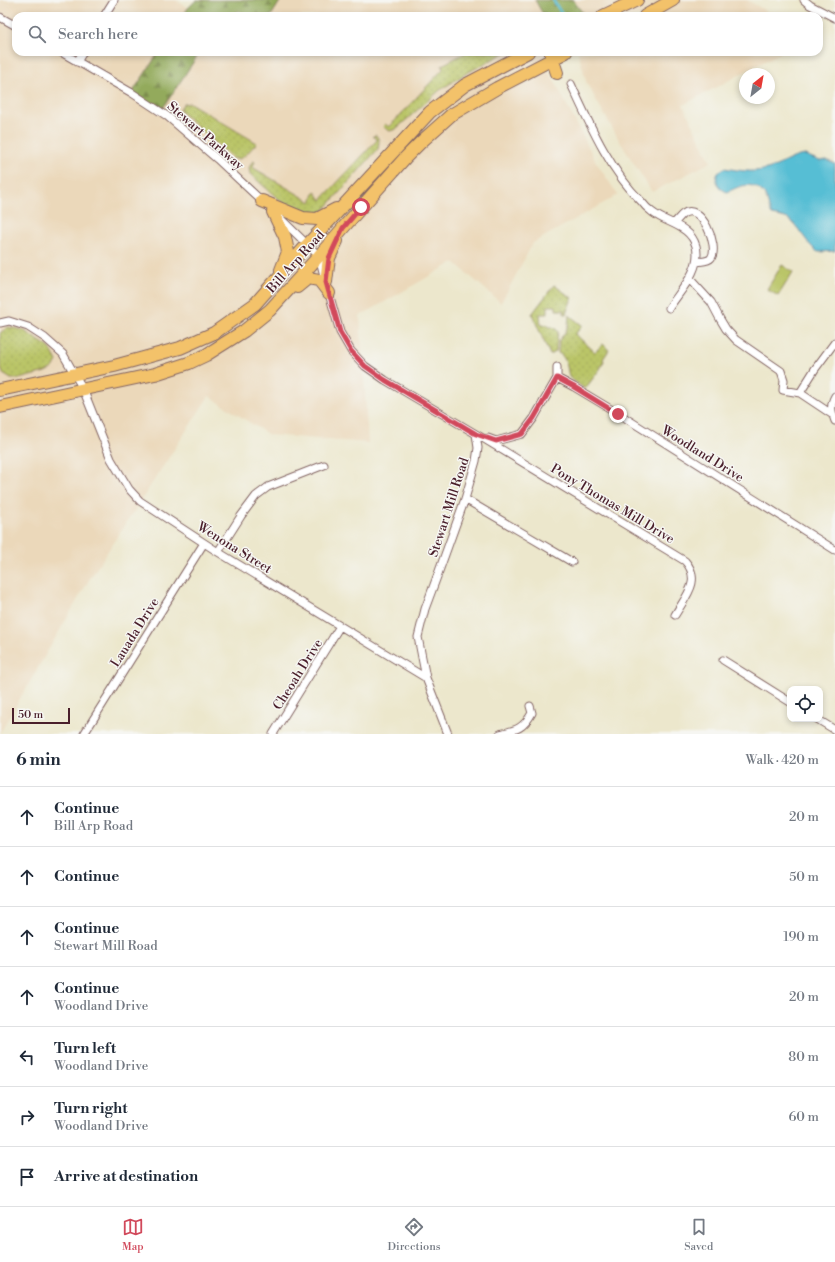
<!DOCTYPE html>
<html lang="en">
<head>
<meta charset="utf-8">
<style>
  body { margin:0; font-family:"Libre Bodoni",serif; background:#f6f6f7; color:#1f2937 }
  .controls { position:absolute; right:12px; bottom:12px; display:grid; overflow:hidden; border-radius:8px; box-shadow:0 2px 6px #0003 }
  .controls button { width:36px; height:36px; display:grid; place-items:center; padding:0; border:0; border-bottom:1px solid #e0e1e3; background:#fff; color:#1f2937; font:20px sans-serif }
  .compass { position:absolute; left:739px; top:68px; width:36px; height:36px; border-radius:50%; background:#fff; box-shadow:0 2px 6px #0003; rotate:31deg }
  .scale { position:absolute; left:12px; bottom:10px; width:58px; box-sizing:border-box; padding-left:4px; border:2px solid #4a1f2b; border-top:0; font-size:11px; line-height:14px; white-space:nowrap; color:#4a1f2b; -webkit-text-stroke:3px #f6f6f2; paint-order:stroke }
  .stop { position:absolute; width:12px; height:12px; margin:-9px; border:3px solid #d1495b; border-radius:50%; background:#fff }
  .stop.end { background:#d1495b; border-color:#fff; box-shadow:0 1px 4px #0008 }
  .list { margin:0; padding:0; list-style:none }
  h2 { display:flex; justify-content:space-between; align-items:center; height:52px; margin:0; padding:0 16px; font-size:17px }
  h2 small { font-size:13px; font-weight:400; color:#747a83 }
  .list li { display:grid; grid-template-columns:26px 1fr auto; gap:12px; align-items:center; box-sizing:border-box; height:60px; padding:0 16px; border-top:1px solid #e0e1e3 }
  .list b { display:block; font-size:15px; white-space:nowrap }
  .list p { margin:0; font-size:13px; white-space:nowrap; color:#747a83 }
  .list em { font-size:13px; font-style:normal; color:#747a83 }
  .icon { flex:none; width:22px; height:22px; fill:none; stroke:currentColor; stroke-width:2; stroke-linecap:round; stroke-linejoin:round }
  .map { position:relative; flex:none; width:835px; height:734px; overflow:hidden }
  .search { position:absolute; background:#fff; box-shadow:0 2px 6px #0003; left:12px; right:12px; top:12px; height:44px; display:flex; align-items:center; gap:10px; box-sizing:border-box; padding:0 14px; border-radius:12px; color:#747a83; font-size:15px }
  .sheet { height:472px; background:#fff }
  nav { display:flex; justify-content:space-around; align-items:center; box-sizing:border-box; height:56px; border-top:1px solid #e0e1e3; background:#fff; font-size:11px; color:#747a83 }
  nav a { display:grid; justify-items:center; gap:2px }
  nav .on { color:#d1495b }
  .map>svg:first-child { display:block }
  .built { fill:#ebd8ba }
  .grass { fill:url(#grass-dots); stroke:#827249 }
  .forest { fill:url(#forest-firs); stroke:#6e6444 }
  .pitch { fill:#bac567; stroke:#827249 }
  .water { fill:#57bed4; stroke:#506e80 }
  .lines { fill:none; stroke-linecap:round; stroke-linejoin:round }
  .stream { stroke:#57bed4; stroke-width:2.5 }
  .minor-casing { stroke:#836563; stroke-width:9 }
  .primary-casing { stroke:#836563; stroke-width:14 }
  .minor { stroke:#fff; stroke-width:7 }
  .primary { stroke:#f3c26a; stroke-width:12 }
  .route { stroke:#d1495b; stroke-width:5 }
  .labels { text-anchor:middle; stroke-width:3; stroke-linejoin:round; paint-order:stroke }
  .street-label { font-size:13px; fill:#4a1f2b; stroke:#f6f6f2 }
</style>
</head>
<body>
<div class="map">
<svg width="835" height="734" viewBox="0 0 835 734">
  <defs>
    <pattern id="grass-dots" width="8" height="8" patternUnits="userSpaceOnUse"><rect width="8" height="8" fill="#bac567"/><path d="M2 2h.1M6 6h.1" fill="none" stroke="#a1a95a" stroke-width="1.8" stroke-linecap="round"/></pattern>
    <pattern id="forest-firs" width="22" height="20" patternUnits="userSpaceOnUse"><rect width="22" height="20" fill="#93aa5c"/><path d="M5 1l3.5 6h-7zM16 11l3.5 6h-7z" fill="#7a8a4c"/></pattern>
  </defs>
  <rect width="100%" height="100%" fill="#f6f6f2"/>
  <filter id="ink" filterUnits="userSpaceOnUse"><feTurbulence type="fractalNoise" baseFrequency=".025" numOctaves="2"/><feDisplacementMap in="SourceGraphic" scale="8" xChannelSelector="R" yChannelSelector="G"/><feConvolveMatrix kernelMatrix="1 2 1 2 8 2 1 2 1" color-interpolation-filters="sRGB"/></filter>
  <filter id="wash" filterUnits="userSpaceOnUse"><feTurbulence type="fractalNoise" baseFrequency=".012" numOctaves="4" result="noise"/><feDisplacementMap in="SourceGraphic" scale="16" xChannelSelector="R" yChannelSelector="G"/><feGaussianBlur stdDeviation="0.9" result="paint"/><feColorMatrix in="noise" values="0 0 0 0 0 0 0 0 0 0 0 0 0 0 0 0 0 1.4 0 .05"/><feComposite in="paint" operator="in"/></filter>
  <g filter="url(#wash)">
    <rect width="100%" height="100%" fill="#ece7cc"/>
    <!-- built -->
    <path class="built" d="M0 0H176L188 8 183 16H16V52H159L190 68 200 52H566L544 63 557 86 596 162 618 195 533 243 501 303 454 262 360 316 368 443 269 435 209 396 89 580 0 733Z
      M281 0H535L544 16H271Z
      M573 0H747L775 16H585Z
      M578 52H782L683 105 711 162 652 192 622 145 587 84Z"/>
    <!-- grass -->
    <path class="grass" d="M467 52H506L465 74 440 90 396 129 390 131 386 129 383 126 385 124 389 127 443 69 442 65Z
      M190 103 257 143C250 149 242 163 233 158L181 112 180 109 183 104Z
      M376 135C380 140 379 143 378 149L323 211 314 214 291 210 250 174 249 168 253 161 255 162 252 167 311 202 315 191 321 200 377 140 373 136Z
      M554 285 572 298 566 314H564V310H556V306H548V314H540L541 325H548V327H553L558 331 556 351 554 353 550 355 532 314Z
      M569 315 583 326 575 334 595 352 603 344 609 350 603 359 604 361 600 369 585 389 569 377C567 368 567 357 558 353L559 340 564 334 568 326Z
      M8 327 23 330 50 348 57 361 53 368 45 372 19 379H11L3 374 0 364V333Z"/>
    <!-- forest -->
    <path class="forest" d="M196 0H281L271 16H251L238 11 232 16H183L188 8Z
      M535 0H573L585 16H544Z
      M159 52H200L161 111 132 93Z"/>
    <!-- pitch -->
    <path class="pitch" d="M782 265 793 272 778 296 767 289Z"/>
    <!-- water -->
    <path class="water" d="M805 155 820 161 826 160 835 164V251C830 251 824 252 819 252 811 251 797 223 788 219 783 217 777 216 772 215 769 210 769 206 767 200 763 189 753 183 742 186 737 187 732 190 727 192 718 188 716 184 717 174L724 168C744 171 756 174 776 166 786 162 794 156 805 155Z"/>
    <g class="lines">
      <!-- stream -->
      <path class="stream" d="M553 0 563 16"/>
    </g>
  </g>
  <g filter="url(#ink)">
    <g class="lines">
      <defs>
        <path id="minor" d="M804 0 810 5 835 18
          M104 16 114 0
          M0 17 16 26
          M61 52 132 93 167 116 217 159 265 204
          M77 62 83 52
          M571 84C589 123 610 171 641 201 644 205 648 209 652 212 667 224 690 225 696 246 702 269 680 291 669 308
          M278 216 319 256 324 276
          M674 223C677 221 680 216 683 214 701 201 720 247 711 258 708 262 700 261 696 262
          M690 279 711 302 720 319 726 329 736 340 781 371 784 380 783 390 800 393 815 369 835 342
          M328 290 340 332 351 351 365 366 385 380 476 434 478 448 476 461 465 499 438 574 425 609 418 637 426 678 448 734
          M0 323 9 321 28 327 45 338 63 354 83 389 111 459 129 489 140 501 218 552 426 678
          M557 378 574 387 619 414 835 550
          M800 393 833 415
          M835 396C830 405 831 411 835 421
          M476 434 685 561C702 580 686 596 675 615
          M488 438 496 441 522 434 534 418 557 378V367
          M465 499 572 562
          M218 552 241 516 256 496 268 487 324 465
          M723 660 790 702
          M817 719 835 730
          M84 734 204 543
          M273 734 340 626
          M500 734C516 730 523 729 532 713L530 706"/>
        <path id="primary" d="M603 16 637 0
          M645 16 673 0
          M551 52V55L557 73
          M262 201 303 218 317 219 336 209
          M273 212 285 237 288 252 281 270
          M326 282 329 258 337 241
          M297 287 308 278 319 280 329 293
          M0 390 114 366 180 348 214 333 255 304 307 245 430 112 465 85 528 52
          M0 407 155 374 189 363 206 355 236 336 244 331 270 310 319 256 343 228 405 158 421 142 451 115 497 88 566 52"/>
      </defs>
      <!-- minor casing -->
      <use href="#minor" class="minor-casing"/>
      <!-- primary casing -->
      <use href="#primary" class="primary-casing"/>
      <!-- minor -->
      <use href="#minor" class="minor"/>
      <!-- primary -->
      <use href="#primary" class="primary"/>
    </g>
  </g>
  <g class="lines" filter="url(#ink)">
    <!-- route -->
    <path class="route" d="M361 207 343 228 329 258 326 282 340 332 351 351 365 366 385 380 476 434 496 441 522 434 534 418 557 378 574 387 618 414"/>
  </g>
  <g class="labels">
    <!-- street labels -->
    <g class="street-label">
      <text transform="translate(206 135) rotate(41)" y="5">Stewart Parkway</text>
      <text transform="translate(295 261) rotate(-48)" y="5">Bill Arp Road</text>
      <text transform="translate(703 453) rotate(32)" y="5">Woodland Drive</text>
      <text transform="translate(613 503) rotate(31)" y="5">Pony Thomas Mill Drive</text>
      <text transform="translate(448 507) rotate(-72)" y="5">Stewart Mill Road</text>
      <text transform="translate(235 547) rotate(32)" y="5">Wenona Street</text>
      <text transform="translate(134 632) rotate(-58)" y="5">Lauada Drive</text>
      <text transform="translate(297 674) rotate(-58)" y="5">Cheoah Drive</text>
    </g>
  </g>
</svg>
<div class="controls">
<button><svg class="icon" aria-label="locate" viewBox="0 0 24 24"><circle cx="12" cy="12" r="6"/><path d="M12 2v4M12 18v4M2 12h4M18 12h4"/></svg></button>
</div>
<svg class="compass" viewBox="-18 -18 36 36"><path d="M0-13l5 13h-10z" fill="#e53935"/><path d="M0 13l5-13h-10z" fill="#747a83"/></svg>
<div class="scale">50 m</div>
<div class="stop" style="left:361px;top:207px"></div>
<div class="stop end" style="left:618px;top:414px"></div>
<div class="search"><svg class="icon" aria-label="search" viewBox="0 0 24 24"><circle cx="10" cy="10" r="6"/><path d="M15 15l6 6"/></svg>Search here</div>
</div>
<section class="sheet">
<h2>6 min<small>Walk · 420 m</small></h2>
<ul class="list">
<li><svg class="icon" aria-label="ahead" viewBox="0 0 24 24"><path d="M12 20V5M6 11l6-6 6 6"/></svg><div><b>Continue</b><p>Bill Arp Road</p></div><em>20 m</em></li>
<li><svg class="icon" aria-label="ahead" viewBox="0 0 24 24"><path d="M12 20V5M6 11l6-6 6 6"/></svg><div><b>Continue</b></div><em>50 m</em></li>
<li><svg class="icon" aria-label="ahead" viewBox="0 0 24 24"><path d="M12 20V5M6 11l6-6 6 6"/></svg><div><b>Continue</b><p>Stewart Mill Road</p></div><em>190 m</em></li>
<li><svg class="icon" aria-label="ahead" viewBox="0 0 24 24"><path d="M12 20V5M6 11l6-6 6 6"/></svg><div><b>Continue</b><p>Woodland Drive</p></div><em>20 m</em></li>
<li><svg class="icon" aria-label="left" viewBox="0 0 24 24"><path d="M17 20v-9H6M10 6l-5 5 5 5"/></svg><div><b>Turn left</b><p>Woodland Drive</p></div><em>80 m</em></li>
<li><svg class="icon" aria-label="right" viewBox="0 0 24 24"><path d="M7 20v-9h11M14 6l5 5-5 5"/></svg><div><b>Turn right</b><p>Woodland Drive</p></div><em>60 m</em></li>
<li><svg class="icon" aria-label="arrive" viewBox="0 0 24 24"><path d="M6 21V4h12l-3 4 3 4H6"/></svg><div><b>Arrive at destination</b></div></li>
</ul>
</section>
<nav>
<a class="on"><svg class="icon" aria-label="map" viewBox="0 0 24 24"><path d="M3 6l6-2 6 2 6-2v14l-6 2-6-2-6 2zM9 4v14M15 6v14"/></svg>Map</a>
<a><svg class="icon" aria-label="directions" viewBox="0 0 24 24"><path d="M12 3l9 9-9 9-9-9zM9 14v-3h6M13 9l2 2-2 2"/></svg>Directions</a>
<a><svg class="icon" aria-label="saved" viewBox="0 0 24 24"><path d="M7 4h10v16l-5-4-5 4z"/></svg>Saved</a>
</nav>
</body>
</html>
